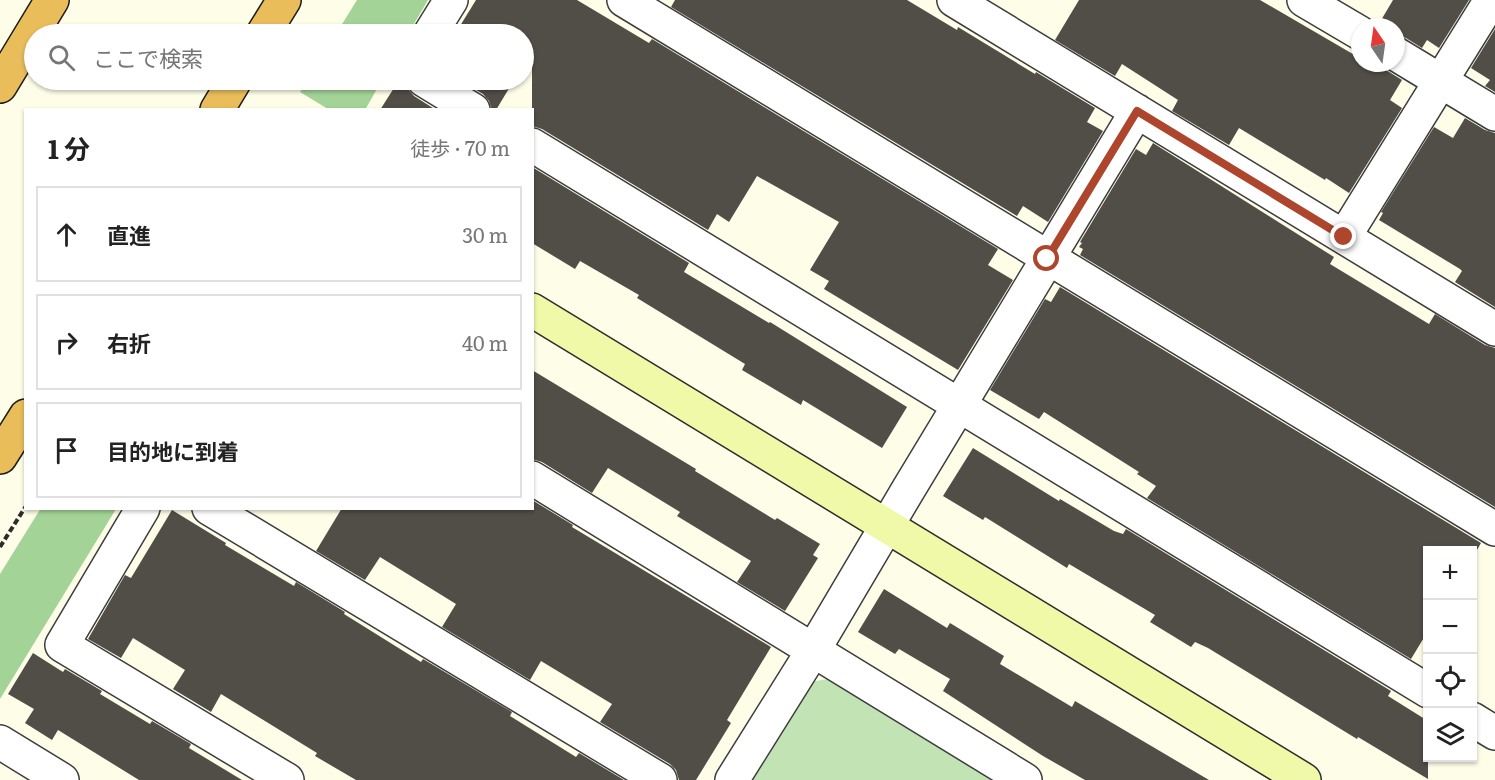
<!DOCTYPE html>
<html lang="ja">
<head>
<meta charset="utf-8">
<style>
  body { margin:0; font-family:Literata,"Noto Sans JP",serif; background:#f2f2f2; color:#222 }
  .controls { position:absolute; right:18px; bottom:18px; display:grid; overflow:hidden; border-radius:0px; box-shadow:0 2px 4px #0004 }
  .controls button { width:54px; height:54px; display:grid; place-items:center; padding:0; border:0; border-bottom:2px solid #e0e0e0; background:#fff; color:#222; font:30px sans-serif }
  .compass { position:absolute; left:1351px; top:18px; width:54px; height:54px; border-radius:50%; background:#fff; box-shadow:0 2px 4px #0004; rotate:347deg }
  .stop { position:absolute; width:18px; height:18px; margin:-14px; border:4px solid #ae452d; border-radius:50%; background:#fff }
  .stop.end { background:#ae452d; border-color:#fff; box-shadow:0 2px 6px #0008 }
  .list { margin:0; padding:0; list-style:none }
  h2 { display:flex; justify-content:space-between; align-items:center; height:78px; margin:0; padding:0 24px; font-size:26px }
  h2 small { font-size:20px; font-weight:400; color:#767676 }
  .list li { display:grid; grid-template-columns:39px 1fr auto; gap:18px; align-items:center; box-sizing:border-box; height:96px; margin:0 12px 12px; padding:0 12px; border:2px solid #e0e0e0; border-radius:0px }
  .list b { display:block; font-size:22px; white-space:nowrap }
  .list em { font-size:20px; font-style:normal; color:#767676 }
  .icon { flex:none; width:33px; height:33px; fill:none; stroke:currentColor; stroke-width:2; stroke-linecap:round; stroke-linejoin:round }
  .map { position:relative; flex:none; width:1495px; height:780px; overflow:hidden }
  .search { position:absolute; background:#fff; box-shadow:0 2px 4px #0004; left:24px; top:24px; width:510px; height:66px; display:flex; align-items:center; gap:15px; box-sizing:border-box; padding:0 21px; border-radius:33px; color:#767676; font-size:22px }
  .panel { position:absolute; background:#fff; box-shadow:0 2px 4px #0004; left:24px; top:108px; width:510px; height:402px; border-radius:0px }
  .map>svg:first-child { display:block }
  .green { fill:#c2e4b5 }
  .forest { fill:#a3d396 }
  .building { fill:#514d47 }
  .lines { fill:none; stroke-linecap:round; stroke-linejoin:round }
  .street-casing { stroke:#3d3d3d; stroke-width:36 }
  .secondary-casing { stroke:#2c2c2c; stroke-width:36 }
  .highway-casing { stroke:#1b1b1b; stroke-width:36 }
  .path { stroke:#2c2c2c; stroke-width:4; stroke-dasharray:6 3; stroke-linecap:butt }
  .street { stroke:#fff; stroke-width:33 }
  .secondary { stroke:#eff9a7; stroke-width:33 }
  .highway { stroke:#e9bd5a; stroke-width:33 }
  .route { stroke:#ae452d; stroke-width:8 }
</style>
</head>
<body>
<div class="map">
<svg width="1495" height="780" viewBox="0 0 1495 780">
  <rect width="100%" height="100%" fill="#fdfde8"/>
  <!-- green -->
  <path class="green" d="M828 679 992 780H752L810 682Z"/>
  <!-- forest -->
  <path class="forest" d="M357 0H428L408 34H336Z
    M308 80H382L365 110 328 109 300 92Z
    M41 508 116 509 0 699V574Z"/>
  <!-- building -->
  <path class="building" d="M476 0H577L649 43 652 39 998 249 988 265 1013 280 958 370 824 289 829 281 810 270 839 222 757 176 729 222 717 214 708 230 542 129 532 126V49L524 64V34H455Z
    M675 0H907L957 30 958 27 1035 74 1036 72 1095 108 1087 122 1103 131 1048 222 1023 206 1017 216 671 7Z
    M1079 0H1260L1358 57 1360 54V63H1380L1386 70 1402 80 1390 100 1402 108 1349 193 1326 178 1325 180 1239 128 1229 145 1172 111 1178 100 1122 64 1115 76 1055 40Z
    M1393 0H1469L1439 48 1427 40 1422 48 1406 38 1396 35V27H1377Z
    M1495 29V92L1485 86 1490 80 1471 68Z
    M399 80H405L407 88 414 96 436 110H380Z
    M459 80H514L496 110H492L489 101 483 94Z
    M1465 118 1485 130 1495 133V307L1455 282 1462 271 1460 269 1379 220 1383 213 1381 212 1434 127 1453 138Z
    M1153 143 1334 257 1330 264 1429 324 1435 314 1485 345 1495 348V507L1080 255 1083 249 1079 247 1082 243 1080 242 1136 149 1146 155Z
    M532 167 689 263 684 272 769 323 770 322 907 407 882 448 803 400 801 405 742 370 745 364 637 298 639 295 580 261 575 269 532 243Z
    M1060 287 1481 543 1473 557V550H1428V631L1411 659 1147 498 1156 486 1137 474 1139 472 1044 412 1039 419 990 390 1045 299 1051 302Z
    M532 370 696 469 695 471 775 520 777 518 820 544 813 555 818 558 785 611 737 582 751 561 677 516 680 512 608 468 592 493 542 462 532 459Z
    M973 448 1059 501 1060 499 1114 531 1123 534 1126 529 1391 691 1388 696 1428 721V779L1358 737 1357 739 1208 648 1195 642 1191 647 1150 622 1155 615 1069 564 1067 568 985 517 983 520 943 496Z
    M532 500 573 525 572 527 771 647 727 720 731 723 696 780H679L676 770 670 764 600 722 612 704 541 661 530 680 442 627 456 604 380 557 365 580 316 551 342 508H532Z
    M172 510 226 543 225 545 294 586 296 582 345 612 344 614 421 662 423 659 512 712 510 716 576 757 579 753 624 780H356L315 756 317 753 221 694 211 712 173 689 185 670 133 638 121 658 88 639 125 575 131 578Z
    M884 589 947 628 950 623 1004 656 1000 664 1072 707 1075 701 1209 780H1085L1043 756 943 691 950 679 899 649 895 654 858 632Z
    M33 653 63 672 65 669 102 691 100 694 150 724 152 721 191 744 189 748 242 780H139L58 730 52 740 25 723 34 709 8 694Z"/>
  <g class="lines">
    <defs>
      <path id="street" d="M624 0 1495 529
        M954 0 1495 329
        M1304 0 1360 33
        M430 34 451 0
        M1396 54 1495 114
        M424 80 473 110
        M532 145 1428 691
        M1344 237 1491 0
        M532 478 1025 780
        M143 508 62 645 287 780
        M209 508 660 780
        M1472 719 1495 733
        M0 742 62 780
        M732 780 814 649 908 490 1137 111"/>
      <path id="secondary" d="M532 310 1304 780"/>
      <path id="highway" d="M263 34 284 0
        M0 86 52 0
        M217 110 235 80
        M0 457 26 416"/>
    </defs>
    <!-- street casing -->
    <use href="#street" class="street-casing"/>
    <!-- secondary casing -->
    <use href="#secondary" class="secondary-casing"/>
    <!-- highway casing -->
    <use href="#highway" class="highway-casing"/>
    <!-- path -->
    <path class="path" d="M0 547 26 506"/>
    <!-- street -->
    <use href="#street" class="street"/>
    <!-- secondary -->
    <use href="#secondary" class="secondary"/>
    <!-- highway -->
    <use href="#highway" class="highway"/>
  </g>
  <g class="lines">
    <!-- route -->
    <path class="route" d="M1047 259 1137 111 1344 237"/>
  </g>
</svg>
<div class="controls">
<button>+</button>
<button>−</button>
<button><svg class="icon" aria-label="locate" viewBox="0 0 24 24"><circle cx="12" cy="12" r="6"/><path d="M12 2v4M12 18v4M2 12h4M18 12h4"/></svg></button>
<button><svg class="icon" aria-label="layers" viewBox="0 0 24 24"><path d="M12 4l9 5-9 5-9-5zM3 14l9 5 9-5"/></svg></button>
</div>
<svg class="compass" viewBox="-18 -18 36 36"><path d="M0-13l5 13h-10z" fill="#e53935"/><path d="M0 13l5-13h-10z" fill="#767676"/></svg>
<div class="stop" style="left:1047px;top:259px"></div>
<div class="stop end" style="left:1344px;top:237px"></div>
<div class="search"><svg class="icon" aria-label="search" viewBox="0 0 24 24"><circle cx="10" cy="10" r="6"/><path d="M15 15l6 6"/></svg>ここで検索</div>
<section class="panel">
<h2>1 分<small>徒歩 · 70 m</small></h2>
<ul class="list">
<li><svg class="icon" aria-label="ahead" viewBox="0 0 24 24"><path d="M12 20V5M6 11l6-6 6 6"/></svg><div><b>直進</b></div><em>30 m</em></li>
<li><svg class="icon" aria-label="right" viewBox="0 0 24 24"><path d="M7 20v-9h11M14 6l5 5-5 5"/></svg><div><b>右折</b></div><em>40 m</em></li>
<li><svg class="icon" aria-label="arrive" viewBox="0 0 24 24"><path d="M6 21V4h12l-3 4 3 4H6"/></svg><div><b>目的地に到着</b></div></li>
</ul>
</section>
</div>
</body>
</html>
